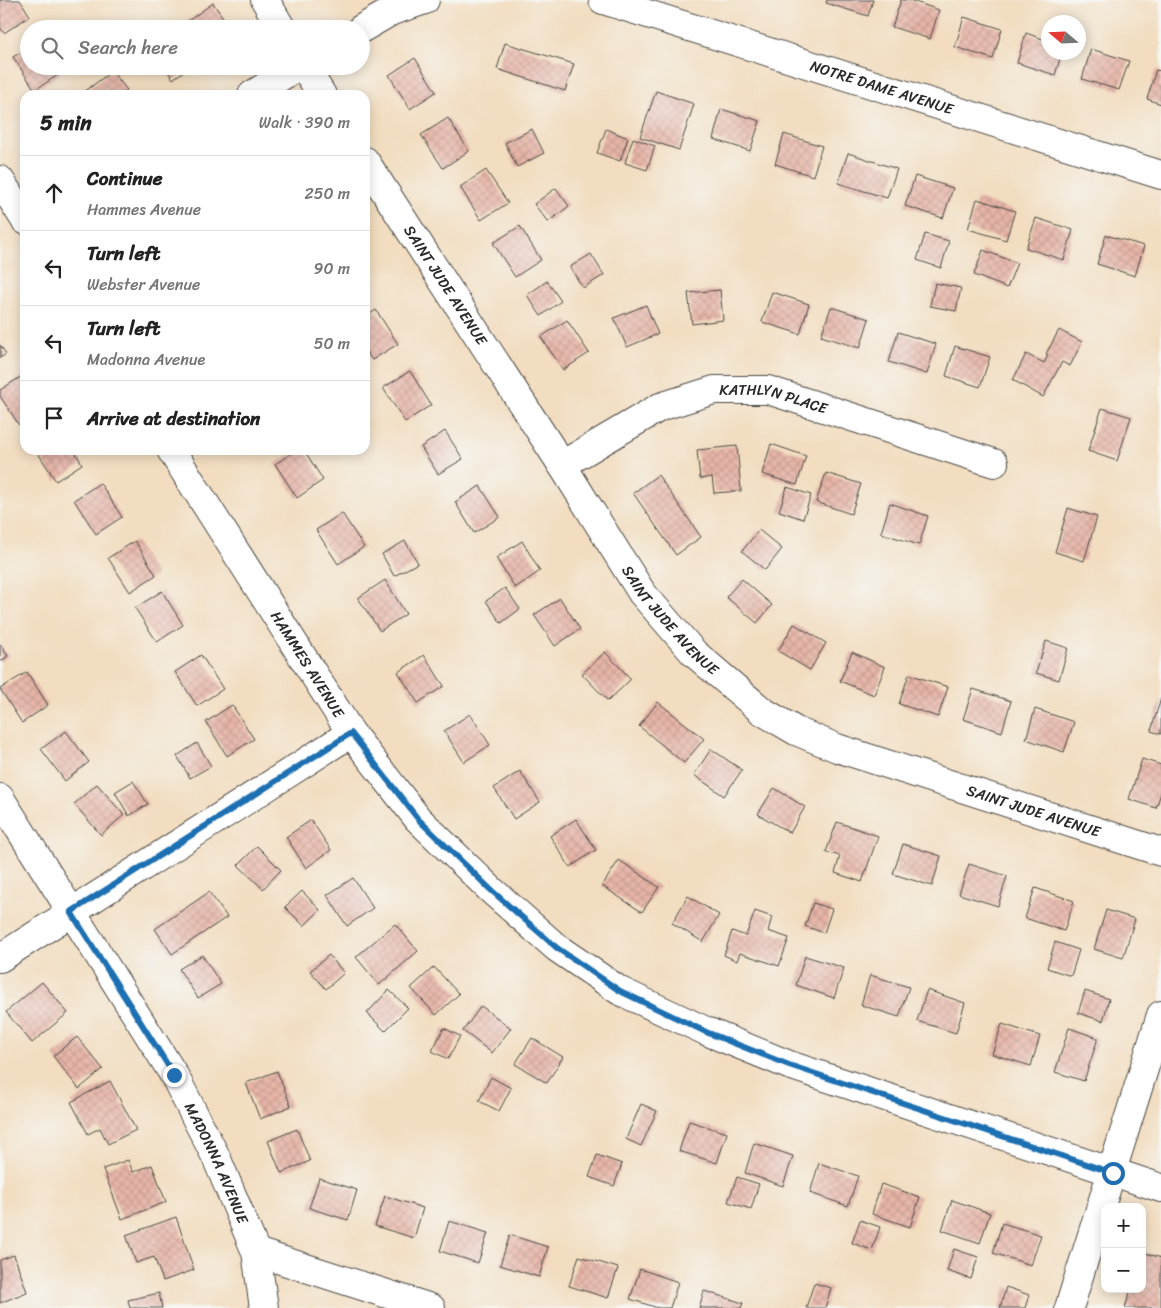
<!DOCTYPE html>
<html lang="en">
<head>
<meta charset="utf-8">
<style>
  body { margin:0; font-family:Sriracha,sans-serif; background:#f6f6f6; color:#222 }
  .controls { position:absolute; right:15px; bottom:15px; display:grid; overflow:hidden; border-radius:10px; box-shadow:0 2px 12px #0003 }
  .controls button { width:45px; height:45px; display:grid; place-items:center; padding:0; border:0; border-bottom:1px solid #e0e0e0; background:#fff; color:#222; font:25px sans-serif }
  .compass { position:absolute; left:1041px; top:15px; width:45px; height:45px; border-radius:50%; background:#fff; box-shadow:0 2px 12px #0003; rotate:289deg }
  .stop { position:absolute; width:15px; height:15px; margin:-11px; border:4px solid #1f6fb2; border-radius:50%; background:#fff }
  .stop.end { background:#1f6fb2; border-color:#fff; box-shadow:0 1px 5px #0008 }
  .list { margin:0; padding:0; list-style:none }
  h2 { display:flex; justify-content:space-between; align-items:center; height:65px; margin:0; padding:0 20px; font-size:21px }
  h2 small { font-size:16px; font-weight:400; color:#767676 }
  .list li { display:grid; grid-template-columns:32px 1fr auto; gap:15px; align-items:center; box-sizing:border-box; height:75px; padding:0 20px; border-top:1px solid #e0e0e0 }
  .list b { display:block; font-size:19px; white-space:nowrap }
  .list p { margin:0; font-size:16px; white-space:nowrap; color:#767676 }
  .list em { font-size:16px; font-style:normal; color:#767676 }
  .icon { flex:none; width:28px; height:28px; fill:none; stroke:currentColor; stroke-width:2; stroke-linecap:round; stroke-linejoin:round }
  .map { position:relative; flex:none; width:1161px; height:1308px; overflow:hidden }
  .search { position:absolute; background:#fff; box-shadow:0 2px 12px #0003; left:20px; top:20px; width:350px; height:55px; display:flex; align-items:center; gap:12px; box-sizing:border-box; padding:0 18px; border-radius:28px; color:#767676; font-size:19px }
  .panel { position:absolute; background:#fff; box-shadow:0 2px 12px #0003; left:20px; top:90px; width:350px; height:365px; border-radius:15px }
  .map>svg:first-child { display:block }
  .building { fill:url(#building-cross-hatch) }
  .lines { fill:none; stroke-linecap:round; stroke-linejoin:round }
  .minor-casing { stroke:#494641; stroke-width:30 }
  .minor { stroke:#fff; stroke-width:28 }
  .route { stroke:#1f6fb2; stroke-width:6 }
  .labels { text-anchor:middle; stroke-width:4; stroke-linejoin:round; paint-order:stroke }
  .street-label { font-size:15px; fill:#2b2b2b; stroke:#f6f6f2 }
</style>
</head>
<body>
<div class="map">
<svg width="1161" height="1308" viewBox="0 0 1161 1308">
  <defs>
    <pattern id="building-cross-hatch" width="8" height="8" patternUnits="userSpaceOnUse" patternTransform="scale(1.25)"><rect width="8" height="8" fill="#e7b5a8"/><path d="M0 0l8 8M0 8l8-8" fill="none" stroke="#c69c91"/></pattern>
  </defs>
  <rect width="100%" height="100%" fill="#f6f6f2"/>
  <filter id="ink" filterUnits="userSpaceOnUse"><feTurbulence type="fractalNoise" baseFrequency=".02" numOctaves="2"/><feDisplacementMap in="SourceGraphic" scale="10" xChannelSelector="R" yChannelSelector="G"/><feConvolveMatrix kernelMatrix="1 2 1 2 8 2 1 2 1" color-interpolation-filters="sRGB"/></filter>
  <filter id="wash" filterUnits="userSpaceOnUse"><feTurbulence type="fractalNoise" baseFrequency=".0096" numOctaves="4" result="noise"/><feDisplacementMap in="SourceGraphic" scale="20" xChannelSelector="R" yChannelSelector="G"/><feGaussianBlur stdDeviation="1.12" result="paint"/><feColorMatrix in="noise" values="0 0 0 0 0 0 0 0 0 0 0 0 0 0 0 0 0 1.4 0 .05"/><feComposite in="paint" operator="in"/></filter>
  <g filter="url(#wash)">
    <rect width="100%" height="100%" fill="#f2ddc0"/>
    <g id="blocks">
      <!-- building -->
      <path class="building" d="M0 0H20L30 16 4 33 0 27Z
        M827 0H873L868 16 826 3Z
        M901 0H909L939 10 930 39 892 27Z
        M213 3 231 29H177Z
        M964 17 1002 29 993 59 955 47Z
        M1026 33 1048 41V52H1062L1055 75 1017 63Z
        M505 43 574 64 565 91 497 69Z
        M29 47V66H57L61 73 35 90 13 57Z
        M1091 49 1129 61 1119 90 1082 79Z
        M415 58 436 92 410 109 389 75Z
        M164 66H191L173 79Z
        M1156 70 1161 71V104L1147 99Z
        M112 71 127 90 120 95H80Z
        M656 91 694 104 679 150 640 137Z
        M721 109 760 121 750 151 713 139Z
        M448 118 469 151 443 168 421 135Z
        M532 129 544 153 517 167 505 143Z
        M606 129 628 138 620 161 597 153Z
        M784 134 822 146 813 176 775 164Z
        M633 138 655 146 647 170 625 163Z
        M848 153 897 169 887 198 838 183Z
        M486 170 508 203 481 220 460 187Z
        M915 176 953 188 943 218 905 206Z
        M556 188 569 206 548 222 534 204Z
        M977 199 1015 211 1006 240 968 229Z
        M1036 218 1073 230 1064 260 1026 248Z
        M520 226 541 260 515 277 493 243Z
        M925 234 949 241 941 268 917 260Z
        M1106 235 1144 246 1135 276 1097 264Z
        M983 250 1017 263 1007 288 974 275Z
        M591 254 604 275 583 288 570 267Z
        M547 281 561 301 541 316 527 295Z
        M935 283 961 288 956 311 930 306Z
        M720 290 723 320 692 324 688 293Z
        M772 292 809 304 800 334 762 322Z
        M646 305 658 334 627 347 614 318Z
        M831 307 869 319 860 348 821 336Z
        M376 310 398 344 372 360 365 350V317Z
        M567 320 589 353 563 370 541 337Z
        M1059 330 1082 342 1070 366 1062 362 1043 397 1013 380 1026 354 1044 363 1048 355 1046 354Z
        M898 332 936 344 927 374 889 362Z
        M0 345 6 354 0 358Z
        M955 346 990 357 980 387 946 376Z
        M410 371 431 405 405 422 383 388Z
        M24 375 25 422 19 425 0 396V390Z
        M1102 408 1131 417 1117 461 1088 451Z
        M445 431 463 459 438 474 421 447Z
        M771 444 806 456 797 485 762 474Z
        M737 446 741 491 714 493 712 477 700 479 697 450Z
        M36 450H74L82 464 56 481Z
        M297 450H304L323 480 297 498 275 464Z
        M826 473 861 484 851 514 816 502Z
        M658 475 701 537 676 555 633 493Z
        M100 483 122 517 96 534 74 500Z
        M480 486 500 517 474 533 455 502Z
        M787 487 811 495 803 519 779 511Z
        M890 503 928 516 919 545 881 533Z
        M1068 508 1097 517 1084 561 1055 552Z
        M342 513 364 547 338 564 316 530Z
        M759 530 782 549 765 570 742 551Z
        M135 541 156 575 130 592 108 558Z
        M405 541 418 563 394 576 382 554Z
        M522 541 540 571 515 588 496 558Z
        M742 579 772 605 757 623 726 597Z
        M385 580 406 614 380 631 358 598Z
        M505 588 520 609 501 623 486 601Z
        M162 591 183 625 157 642 135 608Z
        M560 598 580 629 555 646 534 615Z
        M794 624 826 643 810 670 778 651Z
        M1046 641 1068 648 1059 680 1036 673Z
        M0 644 8 656 0 662Z
        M605 652 631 679 608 701 582 674Z
        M852 652 885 667 874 695 840 681Z
        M201 655 223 689 197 706 175 672Z
        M424 655 444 686 418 703 398 672Z
        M27 672 48 705 22 723 0 689Z
        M909 674 948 687 938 717 899 704Z
        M973 689 1011 701 1002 732 963 719Z
        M1161 698V734L1151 731Z
        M658 702 704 739 684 763 639 726Z
        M232 705 254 739 227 756 206 722Z
        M1035 709 1074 722 1064 752 1026 739Z
        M470 714 490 745 464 762 444 731Z
        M66 731 89 762 65 781 41 749Z
        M197 743 211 766 190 778 177 756Z
        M711 749 742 770 724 796 694 775Z
        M1142 759 1161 765V793L1156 808 1129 799Z
        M520 771 540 802 514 819 494 788Z
        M133 781 148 804 129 816 115 792Z
        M97 784 124 815 101 835 74 804Z
        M774 788 805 807 790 833 758 814Z
        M576 819 596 850 570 867 550 836Z
        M311 820 331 850 306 868 286 837Z
        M837 822 878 836 862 882 835 873 840 856 826 852Z
        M903 844 941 856 932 886 893 874Z
        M257 846 281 870 263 889 238 865Z
        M619 860 659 887 642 912 602 886Z
        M969 864 1007 876 998 906 959 894Z
        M353 878 373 908 347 926 327 895Z
        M1035 888 1074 901 1064 931 1025 918Z
        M302 891 320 910 304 926 285 907Z
        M209 892 227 917 172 954 155 929Z
        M688 896 719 915 703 942 672 923Z
        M813 903 832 909 824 933 805 926Z
        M1106 910 1135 919 1123 958 1094 949Z
        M755 911 772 917 768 931 789 938 779 966 740 953 737 961 724 955 732 931 746 936Z
        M395 924 418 951 379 985 356 957Z
        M1055 942 1079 950 1071 976 1047 968Z
        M202 955 221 984 198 998 179 969Z
        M329 955 344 973 326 989 310 971Z
        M805 956 844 968 834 998 796 985Z
        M434 967 459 994 436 1015 411 988Z
        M870 975 909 987 899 1017 861 1005Z
        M42 982 68 1013 32 1043 6 1012Z
        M389 990 408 1008 385 1031 367 1013Z
        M927 990 965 1003 956 1033 917 1021Z
        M1085 991 1109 999 1103 1021 1078 1013Z
        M481 1006 511 1028 492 1053 463 1031Z
        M1002 1024 1040 1036 1031 1066 992 1054Z
        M444 1028 460 1036 448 1059 432 1051Z
        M1069 1028 1098 1038 1084 1081 1055 1072Z
        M77 1037 103 1069 79 1089 53 1056Z
        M532 1038 563 1057 547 1083 515 1064Z
        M277 1071 291 1106 260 1119 246 1083Z
        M491 1077 511 1088 499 1111 479 1101Z
        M110 1081 136 1130 108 1144 100 1128 88 1134 71 1102Z
        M641 1104 657 1111 641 1146 626 1139Z
        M689 1121 727 1133 717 1163 679 1151Z
        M297 1129 310 1161 281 1173 268 1141Z
        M754 1143 793 1156 783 1186 745 1173Z
        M597 1155 622 1164 614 1186 589 1177Z
        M128 1160 133 1172 152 1165 166 1202 122 1219 103 1169Z
        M819 1163 858 1176 848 1206 810 1193Z
        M737 1177 759 1184 751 1209 728 1202Z
        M319 1178 357 1190 348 1220 309 1208Z
        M881 1184 920 1197 910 1227 872 1214Z
        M385 1196 423 1208 414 1238 375 1226Z
        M952 1200 990 1213 980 1243 942 1230Z
        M176 1217 194 1270 163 1281 154 1257 136 1263 126 1235Z
        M860 1220 880 1227 872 1250 852 1243Z
        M449 1221 488 1233 478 1263 440 1251Z
        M1002 1223 1041 1235 1031 1265 993 1253Z
        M510 1235 548 1247 539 1277 500 1265Z
        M954 1249 978 1257 971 1279 947 1271Z
        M1143 1252 1161 1258V1308H1125L1131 1289H1142Z
        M14 1255 27 1292 0 1303V1260Z
        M579 1256 618 1268 608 1298 569 1286Z
        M640 1269 678 1282 670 1308H658L630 1299Z
        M814 1283 831 1288 825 1308H806Z
        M1006 1287 1029 1295 1025 1308H1000Z
        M704 1291 743 1303 741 1308H699Z
        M159 1293 162 1308H130L128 1300Z"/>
    </g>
  </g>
  <g filter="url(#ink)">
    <use href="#blocks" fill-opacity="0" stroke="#494641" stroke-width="1"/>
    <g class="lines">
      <defs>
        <g id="minor">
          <path d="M265 0 282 29"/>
          <path id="s1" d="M603 0 1161 175"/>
          <path d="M361 29 392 11 425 0"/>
          <path d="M304 66 322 95"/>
          <path d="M252 95 298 66"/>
          <path id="s2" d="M365 161 562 465 642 593 694 653 762 711 796 731 837 748 1161 852"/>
          <path d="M0 180 25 220"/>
          <path id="s3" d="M171 450 351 733 418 819 491 890 557 948 620 991 706 1031 789 1065 1161 1188"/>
          <path id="s4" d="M562 465 660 407 714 390H768L994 463"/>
          <path id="s5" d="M0 798 174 1075 216 1157 256 1252 264 1308"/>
          <path d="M0 958 351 733"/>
          <path d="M256 1252 431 1308"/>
          <path d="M1069 1308 1161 1015"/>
        </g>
      </defs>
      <!-- minor casing -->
      <use href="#minor" class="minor-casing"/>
      <!-- minor -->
      <use href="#minor" class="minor"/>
    </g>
  </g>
  <g class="lines" filter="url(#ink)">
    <!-- route -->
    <path class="route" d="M174 1075 71 912 351 733 418 819 491 890 557 948 620 991 706 1032 789 1065 1113 1173"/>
  </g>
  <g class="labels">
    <!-- street labels -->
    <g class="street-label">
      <text dy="5" stroke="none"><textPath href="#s1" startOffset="292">NOTRE DAME AVENUE</textPath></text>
      <text dy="5" stroke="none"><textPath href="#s2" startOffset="148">SAINT JUDE AVENUE</textPath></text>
      <text dy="5" stroke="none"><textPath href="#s4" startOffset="231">KATHLYN PLACE</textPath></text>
      <text dy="5" stroke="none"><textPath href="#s2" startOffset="552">SAINT JUDE AVENUE</textPath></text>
      <text dy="5" stroke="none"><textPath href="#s3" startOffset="254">HAMMES AVENUE</textPath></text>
      <text dy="5" stroke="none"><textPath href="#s2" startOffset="972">SAINT JUDE AVENUE</textPath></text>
      <text dy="5" stroke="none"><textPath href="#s5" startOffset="425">MADONNA AVENUE</textPath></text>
    </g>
  </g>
</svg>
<div class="controls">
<button>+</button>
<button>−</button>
</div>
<svg class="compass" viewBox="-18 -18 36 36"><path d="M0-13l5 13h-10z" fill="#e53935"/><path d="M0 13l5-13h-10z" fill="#767676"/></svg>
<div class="stop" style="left:1113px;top:1173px"></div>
<div class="stop end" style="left:174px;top:1075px"></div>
<div class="search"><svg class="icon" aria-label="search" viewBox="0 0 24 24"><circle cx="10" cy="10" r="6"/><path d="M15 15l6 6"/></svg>Search here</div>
<section class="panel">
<h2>5 min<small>Walk · 390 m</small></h2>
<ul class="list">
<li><svg class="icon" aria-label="ahead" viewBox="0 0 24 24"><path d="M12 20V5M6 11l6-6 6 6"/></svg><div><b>Continue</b><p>Hammes Avenue</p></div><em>250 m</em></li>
<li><svg class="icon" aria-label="left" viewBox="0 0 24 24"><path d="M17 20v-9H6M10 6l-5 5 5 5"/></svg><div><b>Turn left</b><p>Webster Avenue</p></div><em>90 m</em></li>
<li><svg class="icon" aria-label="left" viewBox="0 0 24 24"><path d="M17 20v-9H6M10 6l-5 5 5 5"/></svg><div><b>Turn left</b><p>Madonna Avenue</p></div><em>50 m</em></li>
<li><svg class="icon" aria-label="arrive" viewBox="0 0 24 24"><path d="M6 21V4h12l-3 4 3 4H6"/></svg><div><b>Arrive at destination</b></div></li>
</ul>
</section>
</div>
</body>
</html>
